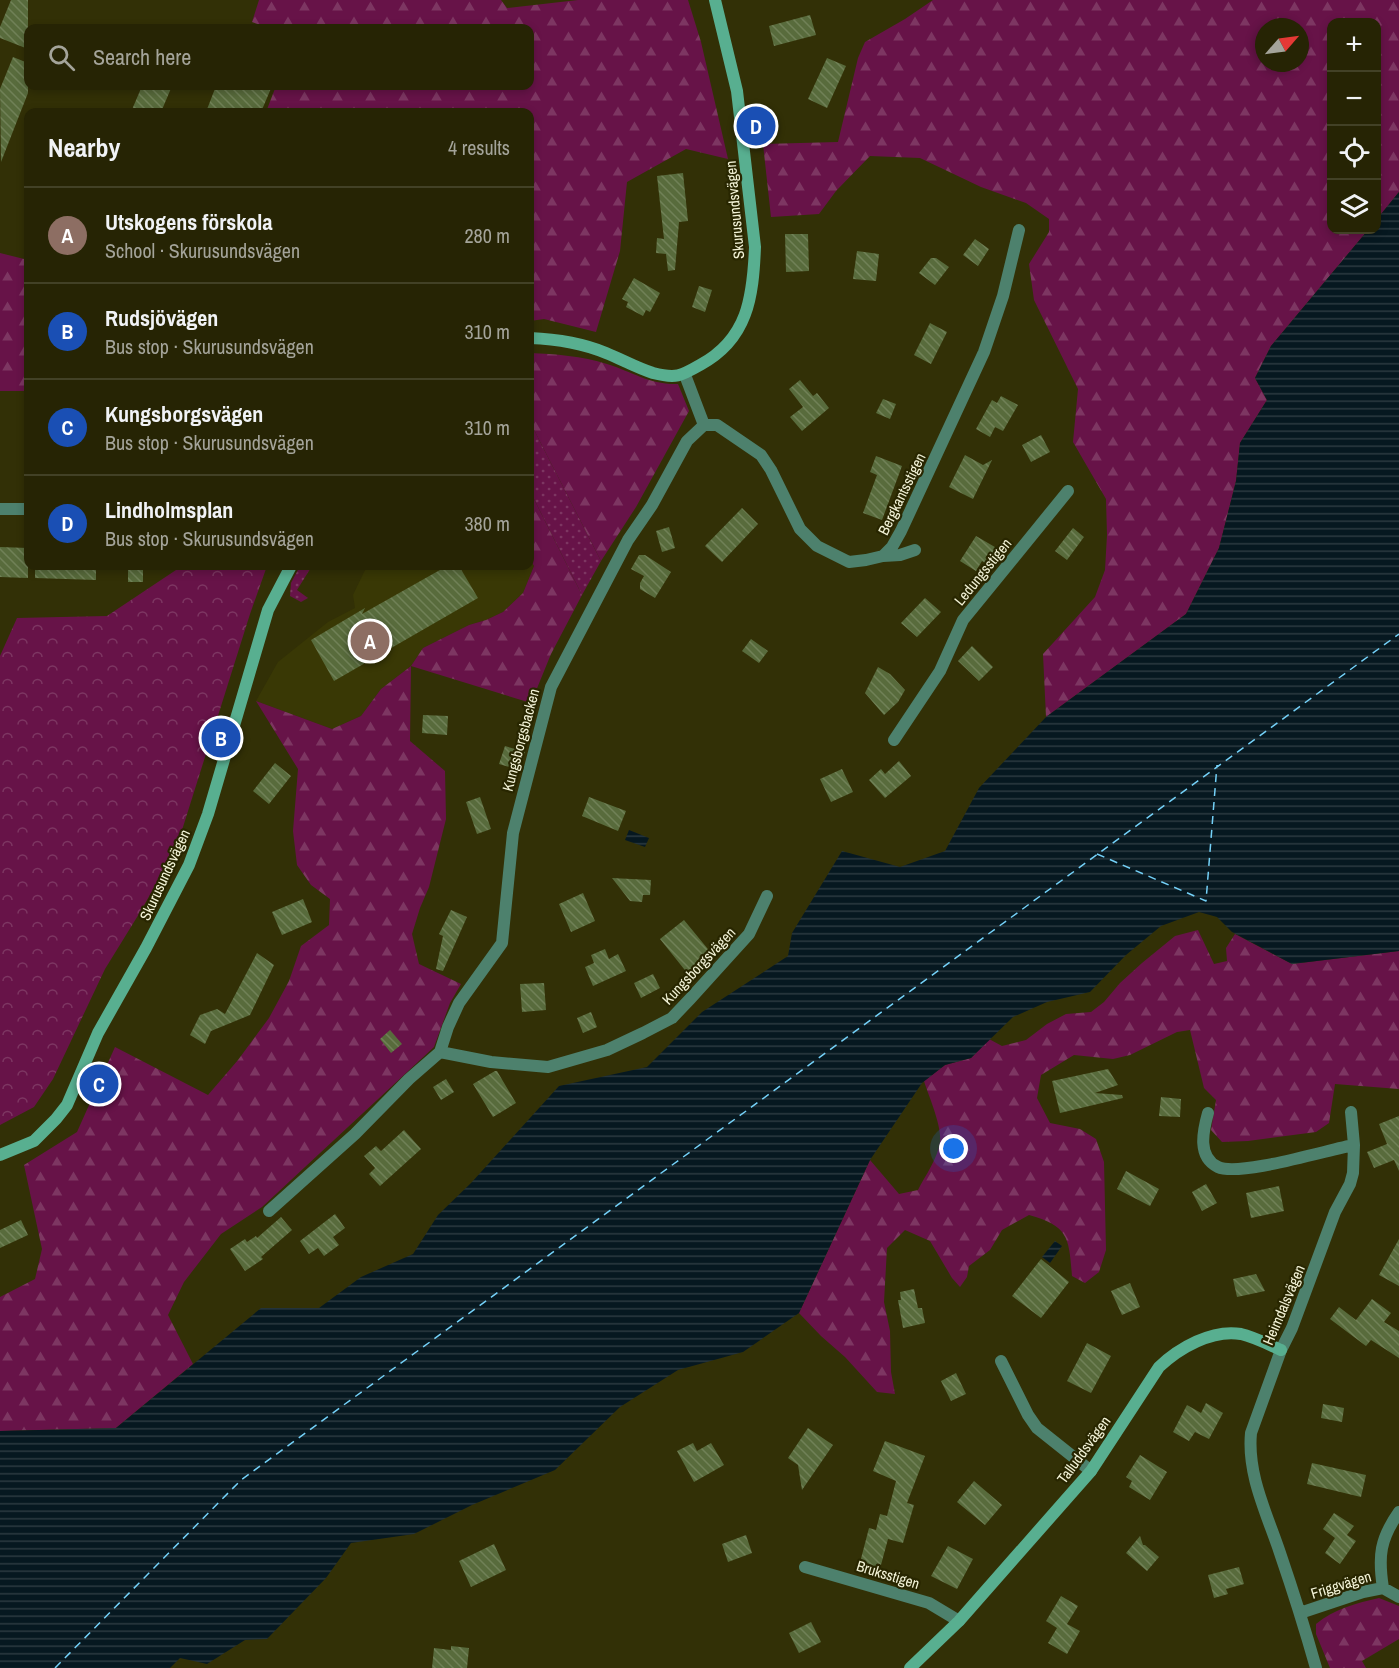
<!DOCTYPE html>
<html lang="en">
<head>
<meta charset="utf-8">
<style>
  body { margin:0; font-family:"Archivo Narrow",sans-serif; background:#323013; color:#f1f3f6 }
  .controls { position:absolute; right:18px; top:18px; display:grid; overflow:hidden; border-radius:12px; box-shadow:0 3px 9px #0003 }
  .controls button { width:54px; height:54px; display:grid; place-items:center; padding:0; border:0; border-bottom:2px solid #424126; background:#262404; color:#f1f3f6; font:30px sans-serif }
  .compass { position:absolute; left:1255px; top:18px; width:54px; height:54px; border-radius:50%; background:#262404; box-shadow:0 3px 9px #0003; rotate:62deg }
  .you { position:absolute; left:954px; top:1149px; width:21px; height:21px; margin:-15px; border:4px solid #fff; border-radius:50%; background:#1a73e8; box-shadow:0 0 0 9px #1a73e833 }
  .badge { display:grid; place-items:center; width:39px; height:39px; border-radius:50%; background:#8c9099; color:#fff; font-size:20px; font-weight:700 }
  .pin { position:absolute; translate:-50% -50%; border:3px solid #fff; box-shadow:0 2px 6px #0006 }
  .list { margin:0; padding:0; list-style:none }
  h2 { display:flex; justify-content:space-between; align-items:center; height:78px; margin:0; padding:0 24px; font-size:26px }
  h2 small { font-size:20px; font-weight:400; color:#a4a49a }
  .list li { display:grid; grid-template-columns:39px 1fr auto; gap:18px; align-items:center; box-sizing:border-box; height:96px; padding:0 24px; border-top:2px solid #424126 }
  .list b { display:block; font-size:22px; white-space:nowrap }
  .list p { margin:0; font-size:20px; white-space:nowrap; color:#a4a49a }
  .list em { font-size:20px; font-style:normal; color:#a4a49a }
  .icon { flex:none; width:33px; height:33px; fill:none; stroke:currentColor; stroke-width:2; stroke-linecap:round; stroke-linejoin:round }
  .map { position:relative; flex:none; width:1399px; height:1668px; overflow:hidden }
  .search { position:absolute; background:#262404; box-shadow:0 3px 9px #0003; left:24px; top:24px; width:510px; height:66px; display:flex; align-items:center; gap:15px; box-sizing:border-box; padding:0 21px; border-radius:12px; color:#a4a49a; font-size:22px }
  .panel { position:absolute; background:#262404; box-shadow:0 3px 9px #0003; left:24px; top:108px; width:510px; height:462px; border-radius:12px }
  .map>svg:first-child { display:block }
  .built { fill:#393805 }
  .grass { fill:url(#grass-dots) }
  .forest { fill:url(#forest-firs); fill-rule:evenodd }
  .park { fill:url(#park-crowns) }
  .water { fill:url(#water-rules) }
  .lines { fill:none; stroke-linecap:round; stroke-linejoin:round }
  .ferry { stroke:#74d1f8; stroke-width:1.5; stroke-dasharray:8 6; stroke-linecap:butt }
  .building { fill:url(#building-back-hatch) }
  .street { stroke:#4d816d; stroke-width:12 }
  .secondary { stroke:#58af90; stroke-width:12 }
  .labels { text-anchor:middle; stroke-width:4.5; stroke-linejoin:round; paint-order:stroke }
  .street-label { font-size:15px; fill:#f3f3d7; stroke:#282600 }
</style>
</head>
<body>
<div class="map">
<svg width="1399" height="1668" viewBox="0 0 1399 1668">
  <defs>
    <pattern id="grass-dots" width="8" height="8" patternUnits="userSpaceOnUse" patternTransform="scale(1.5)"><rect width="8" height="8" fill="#671348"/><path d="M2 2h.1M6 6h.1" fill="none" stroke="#7d3662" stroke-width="1.8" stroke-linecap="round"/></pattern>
    <pattern id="forest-firs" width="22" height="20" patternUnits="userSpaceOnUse" patternTransform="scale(1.5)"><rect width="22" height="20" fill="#671348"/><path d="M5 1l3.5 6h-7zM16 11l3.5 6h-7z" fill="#7d3662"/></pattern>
    <pattern id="park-crowns" width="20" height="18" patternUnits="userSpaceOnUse" patternTransform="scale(1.5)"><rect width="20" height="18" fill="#671348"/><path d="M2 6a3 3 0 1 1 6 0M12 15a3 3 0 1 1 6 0" fill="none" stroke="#7d3662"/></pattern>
    <pattern id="water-rules" width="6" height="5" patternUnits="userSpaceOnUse" patternTransform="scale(1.5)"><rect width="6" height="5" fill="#061820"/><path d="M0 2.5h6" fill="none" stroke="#2b3a40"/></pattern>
    <pattern id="building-back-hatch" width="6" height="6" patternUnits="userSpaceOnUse" patternTransform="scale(1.5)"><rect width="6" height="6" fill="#586b3c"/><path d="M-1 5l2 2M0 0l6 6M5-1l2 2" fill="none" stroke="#708157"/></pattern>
  </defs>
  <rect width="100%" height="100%" fill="#323006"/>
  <!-- built -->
  <path class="built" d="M530 559 534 566 523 593 503 612 486 620 469 625 423 648 411 666 381 689 361 716 332 729 256 701 278 662 328 622 355 608 353 595 367 566H530Z"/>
  <!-- grass -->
  <path class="grass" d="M530 422 601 561 582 595 530 491Z
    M300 566H312L297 590 308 598 301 602 290 596 291 583Z"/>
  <!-- forest -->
  <path class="forest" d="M259 0H501L507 8 578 0H688L701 42 728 159 686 149 627 182 620 251 596 332 544 319 530 321V112H266L276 86H530V28H268L252 22Z
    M933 0H1399V192L1377 219 1376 22H1332V230H1368L1271 346 1255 378 1267 400 1240 443 1236 481 1219 548 1186 614 1046 717 1043 654 1095 597 1105 570 1107 535 1106 499 1073 442 1078 389 1034 300 1029 264 1049 232V219L1026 203 981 187 920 158 870 156 836 191 819 214 771 217 763 144 838 142 858 58 865 42 905 19ZM1264 27H1300V63H1264Z
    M0 253 28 260V391H0Z
    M530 353C555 354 582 356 607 364 633 372 650 385 678 384L689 411 636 507 601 561 530 422Z
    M530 491 582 595 551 654 531 703 411 666 410 741 445 771 446 819 429 887 420 908 412 934 419 964 461 984 450 1003 434 1047 262 1207 221 1234 184 1282 168 1315 193 1364 116 1428 0 1431V1297L35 1279 42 1249 24 1165 77 1132 115 1047 208 1095 238 1060 269 1018 289 981 301 946 329 925 330 899 311 885 297 865 293 831 298 769 256 701 332 729 361 716 381 689 411 666 423 648 469 625 486 620 503 612 523 593 534 566 530 559Z
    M1198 930 1214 964 1227 961 1226 948 1235 934 1292 964 1399 951V1089L1335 1084 1329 1123 1316 1132 1248 1141 1222 1142 1211 1130 1216 1100 1204 1088 1190 1030 1177 1032 1130 1055 1113 1059 1074 1055 1041 1075 1037 1098 1050 1123 1080 1129 1096 1139 1104 1162 1106 1250 1099 1272 1085 1283 1072 1276C1069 1238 1069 1226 1029 1215L1002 1230 990 1250 969 1266 967 1277 960 1287 952 1278 930 1241 905 1230 887 1248 884 1302 890 1331 891 1372 895 1394 877 1392 845 1357 821 1336 799 1313 870 1160 899 1194 918 1190C925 1176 938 1158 940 1142 942 1126 929 1097 924 1081L945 1065 971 1058 989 1039 1002 1046 1026 1040 1047 1024 1066 1014 1091 1012 1104 1002 1120 983 1142 963 1175 936Z
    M1379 1598 1399 1606V1639L1362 1661 1366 1668H1330L1316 1634V1624C1334 1609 1357 1603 1379 1598Z"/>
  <!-- park -->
  <path class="park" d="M182 566H267L250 614 177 846 142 909 105 969 53 1079 34 1107 0 1125V656L17 618 107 616Z"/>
  <!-- water -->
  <path class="water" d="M1399 192V951L1292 964 1232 932 1217 917 1199 912 1161 926 1126 955 1090 992 1047 1002 1013 1017 971 1058 945 1065 922 1083 870 1160 799 1313 743 1352 678 1370 620 1407 555 1470 472 1505 414 1534 351 1543 326 1578 267 1639 245 1640 207 1664 180 1658 170 1668H0V1431L116 1428 261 1308H319L361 1277 413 1254 438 1215 471 1183 559 1086 647 1067 702 1012 788 956 792 933 842 851 900 867 945 851 979 788 1046 717 1186 614 1219 548 1236 481 1240 443 1267 400 1255 378 1271 346 1368 230H1376L1377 219Z
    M629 830 649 838 645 847 625 840Z
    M1055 1241 1062 1246 1050 1263 1042 1257Z"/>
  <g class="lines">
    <!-- ferry -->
    <path class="ferry" d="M1097 854 1206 901 1217 765
      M55 1668 241 1480 1399 634"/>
  </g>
  <!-- building -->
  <path class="building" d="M11 0H28V49L0 38V27Z
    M810 15 816 35 774 46 769 26Z
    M13 57 28 63V93L1 162 0 89Z
    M827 58 846 66 827 108 808 99Z
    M142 86H172L161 112H131Z
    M216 86H272L261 112H206Z
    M683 173 688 221 679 222 675 270 668 271 666 254 656 253 657 238 664 239 657 176Z
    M785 234H808L809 271 786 272Z
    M975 239 989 249 978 266 963 255Z
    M857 251 879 254 876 281 853 279Z
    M931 258H936L949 267 935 285 919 273Z
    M634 278 660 293 650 312 646 310 643 316 626 307 628 302 622 299Z
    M699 286 712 290 705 312 692 307Z
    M930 323 947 332 931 364 914 355Z
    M800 380 813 396 817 393 829 408 802 431 790 417 803 407 789 389Z
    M1001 396 1018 405 1003 431 995 427 990 437 976 429 992 400 997 403Z
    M883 399 896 404 890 419 876 413Z
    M1041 435 1050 452 1031 462 1022 445Z
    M965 455 983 465 992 460 973 499 949 487Z
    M876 456 902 466 882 520 863 513 877 475 870 472Z
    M742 508 758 524 722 562 705 546Z
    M669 527 675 548 662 552 656 531Z
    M1073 528 1084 537 1067 560 1055 551Z
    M976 536 1000 550 990 566 982 561 976 571 960 561Z
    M0 547 28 548V578L0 577Z
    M639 555H645L671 572 655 598 640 589V583L644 576 631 569Z
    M35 566H96V580L35 578Z
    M128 566H143V582H128Z
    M447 566H459L478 598 334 681 311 640 365 608 362 614Z
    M925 598 941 612 917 637 901 623Z
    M751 639 768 651 759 663 742 651Z
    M972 646 993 667 979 681 958 661Z
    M878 667 890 674 905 690 898 702 884 715 865 693Z
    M423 715 448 716 447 735 422 733Z
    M505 746 525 752 520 770 499 764Z
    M899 761 911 776 885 798 869 780 881 769 885 774Z
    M275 763 291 776 269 804 253 791Z
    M842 769 853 792 831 802 820 779Z
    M480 797 491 829 477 834 466 802Z
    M589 797 626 811 618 831 582 816Z
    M612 878 651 880 650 895H643L642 902 630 901Z
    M583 893 595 921 571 932 559 904Z
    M303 899 312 922 282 935 272 912Z
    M451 910 467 917 443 971 436 969 443 936 439 934Z
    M684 920 712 954 688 974 660 939Z
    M605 949 609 959 618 954 626 971 593 986 585 967 594 963 591 955Z
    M257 953 274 965 250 1015 211 1031 205 1044 190 1035 200 1015 217 1009 225 1014Z
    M653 974 660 988 641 998 634 983Z
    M544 983 546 1010 522 1012 520 984Z
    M591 1012 597 1027 583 1033 577 1018Z
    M390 1030 402 1044 391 1053 380 1039Z
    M1108 1069 1118 1085 1095 1093 1122 1095 1123 1098 1060 1113 1052 1081Z
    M495 1071H497L516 1103 493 1117 473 1084Z
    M446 1079 454 1092 441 1100 433 1087Z
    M1161 1097 1181 1099 1180 1117 1159 1116Z
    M1399 1116V1171L1394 1160 1374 1168 1367 1152 1387 1144 1379 1124Z
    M404 1130 421 1149 380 1186 369 1174 375 1168 364 1156 376 1146 381 1151Z
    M1126 1171 1159 1189 1150 1206 1117 1189Z
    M1206 1184 1217 1203 1202 1211 1192 1192Z
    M1279 1186 1284 1211 1251 1218 1246 1193Z
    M335 1214 345 1228 333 1237 339 1245 324 1256 318 1248 309 1254 300 1241Z
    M281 1217 292 1230 261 1257 263 1259 245 1271 230 1249 245 1239 247 1242 256 1236 257 1238Z
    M21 1220 28 1235 0 1248V1230Z
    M1399 1239V1286L1379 1275Z
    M1041 1259 1069 1282 1041 1318 1012 1296Z
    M1256 1274 1265 1291 1237 1297 1233 1279Z
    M1130 1283 1140 1307 1122 1315 1111 1291Z
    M914 1289 918 1308H922L925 1323 903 1328 898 1300H901L900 1292Z
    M1372 1299 1391 1313 1384 1322 1399 1331V1358L1371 1340 1366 1346 1330 1319 1339 1307 1356 1320Z
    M1087 1343 1111 1356 1091 1393 1067 1381Z
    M956 1373 966 1394 951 1401 941 1381Z
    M1206 1403 1223 1413 1209 1439 1195 1432 1189 1441 1173 1432 1187 1405 1201 1413Z
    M1323 1404 1344 1408 1342 1422 1321 1418Z
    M808 1428 833 1445 802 1490 798 1465 788 1458Z
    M885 1441 925 1456 907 1503 914 1505 903 1543 888 1539 878 1576 858 1570 869 1528 876 1530 880 1514 887 1516 896 1481 873 1471Z
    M693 1443 697 1451 711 1443 724 1465 694 1482 677 1451Z
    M1140 1455 1167 1472 1150 1500 1129 1487 1132 1481 1126 1477Z
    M1312 1463 1366 1475 1361 1497 1307 1484Z
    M974 1481 1002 1505 985 1525 957 1502Z
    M1334 1513 1354 1526 1347 1535 1356 1541 1340 1564 1325 1553 1335 1538 1323 1529Z
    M746 1535 752 1553 728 1562 722 1544Z
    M1140 1536 1143 1545H1145L1159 1557 1147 1571 1126 1553Z
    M494 1544 506 1570 471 1587 459 1561Z
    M948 1546 973 1559 957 1589 931 1576Z
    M1239 1567 1244 1584 1226 1589 1228 1594 1214 1598 1208 1575Z
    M1061 1596 1078 1606 1067 1624 1080 1631 1067 1654 1048 1643 1057 1628 1046 1621Z
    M811 1622 821 1642 799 1653 789 1633Z
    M451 1646 469 1648 467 1668H432L434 1648 451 1650Z"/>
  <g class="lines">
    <!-- street -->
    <path class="street" d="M685 375 704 425H717L761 455 771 470 800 529 817 546 849 562 866 560 883 556 892 547 901 531 984 352 1003 296 1019 230
      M0 509H28
      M883 556 900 555 915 550
      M894 740 940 671 963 620 1068 491
      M440 1052 448 1027 459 1003 502 943 513 833 551 687 628 540 652 505 687 441 704 425
      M1351 1112 1354 1145
      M1208 1113C1203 1131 1197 1157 1218 1167 1239 1177 1327 1150 1354 1145L1353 1173 1350 1184 1335 1212 1292 1328 1281 1350 1251 1433C1247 1475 1267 1514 1280 1553 1293 1591 1305 1629 1316 1668
      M269 1211 355 1134 409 1079 440 1052 491 1062 548 1067 607 1050 643 1033 672 1018 690 999 749 934 767 896
      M1001 1361 1028 1415 1037 1428 1091 1471
      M805 1567 929 1603 959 1621
      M1383 1588 1399 1597
      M1300 1613 1363 1592 1383 1588C1378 1556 1380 1539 1399 1512"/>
    <!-- secondary -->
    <path class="secondary" d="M530 338C555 339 582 343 606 353 621 359 637 368 653 373 676 379 681 376 700 365 748 339 753 297 755 247L737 91 715 0
      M0 1155 34 1141 56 1119 67 1105 98 1033 146 948 189 865 208 814 268 610 291 566
      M910 1668 959 1621 1091 1471 1159 1367C1179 1348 1212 1329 1241 1334 1254 1337 1268 1344 1281 1350"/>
  </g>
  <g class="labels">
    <!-- street labels -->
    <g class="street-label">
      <text transform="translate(735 210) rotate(-95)" y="5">Skurusundsvägen</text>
      <text transform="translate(902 494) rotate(-64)" y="5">Bergkantsstigen</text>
      <text transform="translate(983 572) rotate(-51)" y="5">Ledungsstigen</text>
      <text transform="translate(521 740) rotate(-75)" y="5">Kungsborgsbacken</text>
      <text transform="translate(165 875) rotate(-65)" y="5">Skurusundsvägen</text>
      <text transform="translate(699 966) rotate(-47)" y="5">Kungsborgsvägen</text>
      <text transform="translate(1284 1305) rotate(-67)" y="5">Heimdalsvägen</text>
      <text transform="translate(1084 1450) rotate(-54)" y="5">Talluddsvägen</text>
      <text transform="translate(888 1575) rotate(17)" y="5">Bruksstigen</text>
      <text transform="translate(1341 1585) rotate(-17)" y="5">Friggvägen</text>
    </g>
  </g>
</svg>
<div class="controls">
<button>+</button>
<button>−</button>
<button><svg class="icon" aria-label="locate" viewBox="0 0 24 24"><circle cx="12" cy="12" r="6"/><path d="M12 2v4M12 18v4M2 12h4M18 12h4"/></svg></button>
<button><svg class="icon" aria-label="layers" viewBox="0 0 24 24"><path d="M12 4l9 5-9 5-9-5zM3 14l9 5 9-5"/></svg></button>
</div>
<svg class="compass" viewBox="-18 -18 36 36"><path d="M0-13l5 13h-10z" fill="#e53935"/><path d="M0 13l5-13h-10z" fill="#a4a49a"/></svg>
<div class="you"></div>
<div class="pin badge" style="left:370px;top:641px;background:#8d6e63">A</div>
<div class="pin badge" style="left:221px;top:738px;background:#1a4fb4">B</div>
<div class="pin badge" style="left:99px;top:1084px;background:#1a4fb4">C</div>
<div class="pin badge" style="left:756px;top:126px;background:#1a4fb4">D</div>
<div class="search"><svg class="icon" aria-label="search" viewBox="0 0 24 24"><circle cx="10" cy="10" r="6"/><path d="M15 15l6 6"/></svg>Search here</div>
<section class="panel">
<h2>Nearby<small>4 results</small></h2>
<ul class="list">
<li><span class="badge" style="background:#8d6e63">A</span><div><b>Utskogens förskola</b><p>School · Skurusundsvägen</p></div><em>280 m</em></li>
<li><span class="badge" style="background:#1a4fb4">B</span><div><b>Rudsjövägen</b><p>Bus stop · Skurusundsvägen</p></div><em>310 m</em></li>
<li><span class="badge" style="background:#1a4fb4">C</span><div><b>Kungsborgsvägen</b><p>Bus stop · Skurusundsvägen</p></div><em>310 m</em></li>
<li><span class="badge" style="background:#1a4fb4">D</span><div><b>Lindholmsplan</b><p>Bus stop · Skurusundsvägen</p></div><em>380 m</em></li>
</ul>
</section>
</div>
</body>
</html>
